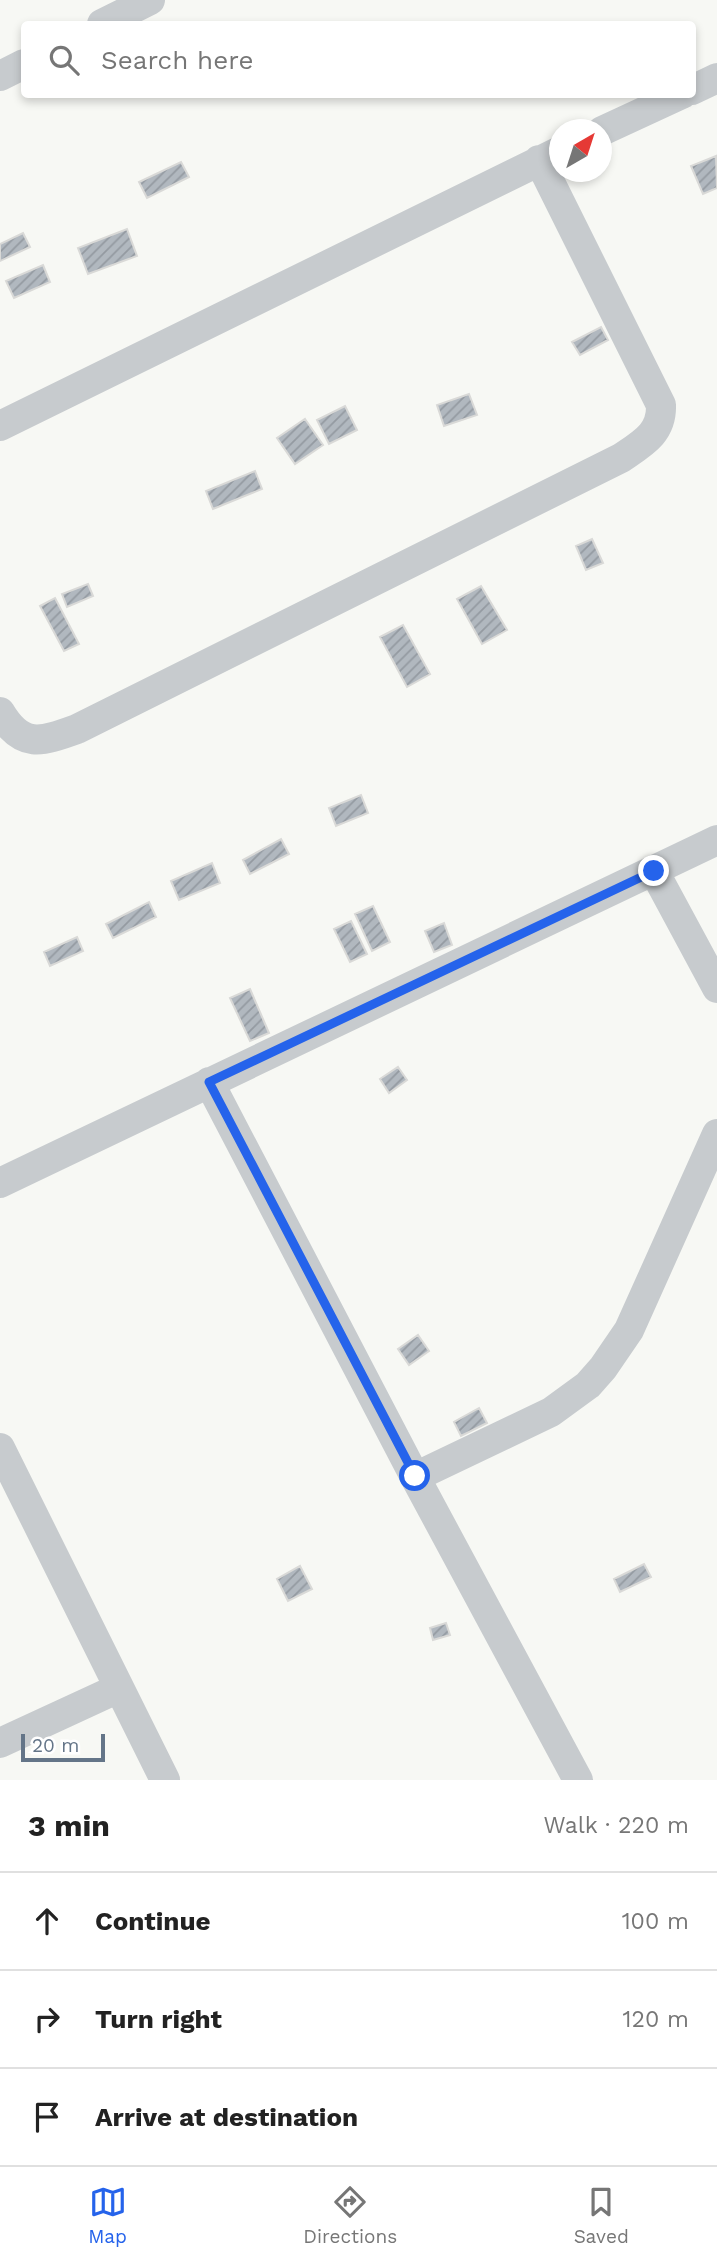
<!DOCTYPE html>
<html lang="en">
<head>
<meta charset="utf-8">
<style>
  body { margin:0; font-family:"Work Sans",sans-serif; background:#f2f2f2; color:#222 }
  .compass { position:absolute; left:549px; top:119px; width:63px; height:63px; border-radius:50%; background:#fff; box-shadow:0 4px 10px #0003; rotate:39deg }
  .scale { position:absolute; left:21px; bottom:18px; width:84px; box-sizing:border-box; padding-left:7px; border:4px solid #647588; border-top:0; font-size:19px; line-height:24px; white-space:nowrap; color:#647588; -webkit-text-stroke:5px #fff; paint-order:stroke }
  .stop { position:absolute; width:21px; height:21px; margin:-16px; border:5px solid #2563eb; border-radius:50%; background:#fff }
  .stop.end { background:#2563eb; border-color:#fff; box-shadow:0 2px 7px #0008 }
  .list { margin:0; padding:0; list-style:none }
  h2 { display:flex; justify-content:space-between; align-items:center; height:91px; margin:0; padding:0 28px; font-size:30px }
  h2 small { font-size:23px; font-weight:400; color:#767676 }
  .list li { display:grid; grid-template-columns:46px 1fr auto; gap:21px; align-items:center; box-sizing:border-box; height:98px; padding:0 28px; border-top:2px solid #e0e0e0 }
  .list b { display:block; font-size:26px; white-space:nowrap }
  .list em { font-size:23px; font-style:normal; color:#767676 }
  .icon { flex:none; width:38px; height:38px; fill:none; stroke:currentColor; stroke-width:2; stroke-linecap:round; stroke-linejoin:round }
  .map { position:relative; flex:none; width:717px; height:1780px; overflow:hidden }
  .search { position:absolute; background:#fff; box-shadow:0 4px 10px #0003; left:21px; right:21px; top:21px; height:77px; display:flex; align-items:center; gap:18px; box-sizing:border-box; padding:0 24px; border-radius:7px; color:#767676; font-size:26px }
  .sheet { height:385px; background:#fff }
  nav { display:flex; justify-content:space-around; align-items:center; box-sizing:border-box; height:98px; border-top:2px solid #e0e0e0; background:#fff; font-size:19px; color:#767676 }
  nav a { display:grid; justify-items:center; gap:4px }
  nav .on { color:#2563eb }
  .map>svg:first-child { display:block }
  .building { fill:url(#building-hatch); stroke:#d9d9d7; stroke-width:2 }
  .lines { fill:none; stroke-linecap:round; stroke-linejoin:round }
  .minor { stroke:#c7cbce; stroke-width:30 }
  .route { stroke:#2563eb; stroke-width:9 }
</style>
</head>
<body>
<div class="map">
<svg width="717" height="1780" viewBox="0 0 717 1780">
  <defs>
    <pattern id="building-hatch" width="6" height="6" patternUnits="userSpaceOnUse" patternTransform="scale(1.75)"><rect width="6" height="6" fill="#b1b8bf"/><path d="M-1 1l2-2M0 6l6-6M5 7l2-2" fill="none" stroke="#949aa1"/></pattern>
  </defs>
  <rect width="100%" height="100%" fill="#f7f8f4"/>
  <!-- building -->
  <path class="building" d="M716 156 717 188 703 194 691 166Z
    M181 162 189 177 147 198 139 182Z
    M127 229 137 256 88 274 78 248Z
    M23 233 30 247 0 261V244Z
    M43 265 50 282 14 298 6 281Z
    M601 327 608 340 580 355 572 342Z
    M469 394 477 415 444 426 437 405Z
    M345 406 357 430 329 444 317 420Z
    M305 419 323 445 295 464 277 438Z
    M255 471 262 489 213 509 206 491Z
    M592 539 603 563 586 570 576 546Z
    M88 584 93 596 67 607 62 594Z
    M481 586 507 630 482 644 457 599Z
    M55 598 79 644 64 651 40 606Z
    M403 625 430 674 407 687 380 637Z
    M361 795 368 813 336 826 329 808Z
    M281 839 289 854 250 874 243 860Z
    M212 863 220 883 179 900 171 881Z
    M149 902 156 917 113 938 106 924Z
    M373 906 390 942 372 951 355 914Z
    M351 921 367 954 350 962 334 929Z
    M444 923 452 945 434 952 425 931Z
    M77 937 83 951 50 966 44 952Z
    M250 989 269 1033 250 1041 230 998Z
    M398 1067 407 1080 389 1093 380 1079Z
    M418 1335 429 1351 409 1365 398 1349Z
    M479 1408 487 1423 461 1436 454 1422Z
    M644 1564 651 1577 620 1592 614 1579Z
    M300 1566 312 1589 288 1601 277 1579Z
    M446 1623 450 1635 433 1640 430 1628Z"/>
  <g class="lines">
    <!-- minor -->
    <path class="minor" d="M102 24 150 0
      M0 76 24 64
      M692 90 717 78
      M602 131 682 94
      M0 426 560 151
      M0 712C22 749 41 742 77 729L621 458C643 443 662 433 661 405L539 160
      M654 871 717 988
      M209 1082 415 1477 578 1780
      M0 1183 717 840
      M0 1448 165 1780
      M415 1477 551 1412 588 1385 603 1368 629 1330 717 1134
      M0 1743 119 1688"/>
  </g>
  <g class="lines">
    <!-- route -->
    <path class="route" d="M415 1476 209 1082 654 871"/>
  </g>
</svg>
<svg class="compass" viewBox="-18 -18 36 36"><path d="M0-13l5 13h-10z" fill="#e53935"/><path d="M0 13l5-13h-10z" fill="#767676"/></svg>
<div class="scale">20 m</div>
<div class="stop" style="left:415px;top:1476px"></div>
<div class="stop end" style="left:654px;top:871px"></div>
<div class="search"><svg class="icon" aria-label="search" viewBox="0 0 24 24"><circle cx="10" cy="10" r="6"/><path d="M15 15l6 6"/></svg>Search here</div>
</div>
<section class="sheet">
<h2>3 min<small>Walk · 220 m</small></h2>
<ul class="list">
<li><svg class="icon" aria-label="ahead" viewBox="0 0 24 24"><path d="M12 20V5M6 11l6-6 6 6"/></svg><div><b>Continue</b></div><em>100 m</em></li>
<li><svg class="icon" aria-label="right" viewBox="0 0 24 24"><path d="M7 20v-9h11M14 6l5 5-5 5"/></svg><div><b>Turn right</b></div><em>120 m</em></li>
<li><svg class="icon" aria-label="arrive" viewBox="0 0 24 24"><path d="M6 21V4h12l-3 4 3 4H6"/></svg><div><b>Arrive at destination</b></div></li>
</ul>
</section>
<nav>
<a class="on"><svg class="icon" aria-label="map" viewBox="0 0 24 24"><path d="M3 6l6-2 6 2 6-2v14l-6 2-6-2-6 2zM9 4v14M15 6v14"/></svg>Map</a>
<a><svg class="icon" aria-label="directions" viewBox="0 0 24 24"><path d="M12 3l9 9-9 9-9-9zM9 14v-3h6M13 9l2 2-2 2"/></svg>Directions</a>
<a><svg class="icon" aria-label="saved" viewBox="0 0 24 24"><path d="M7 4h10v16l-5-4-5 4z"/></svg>Saved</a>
</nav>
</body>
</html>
